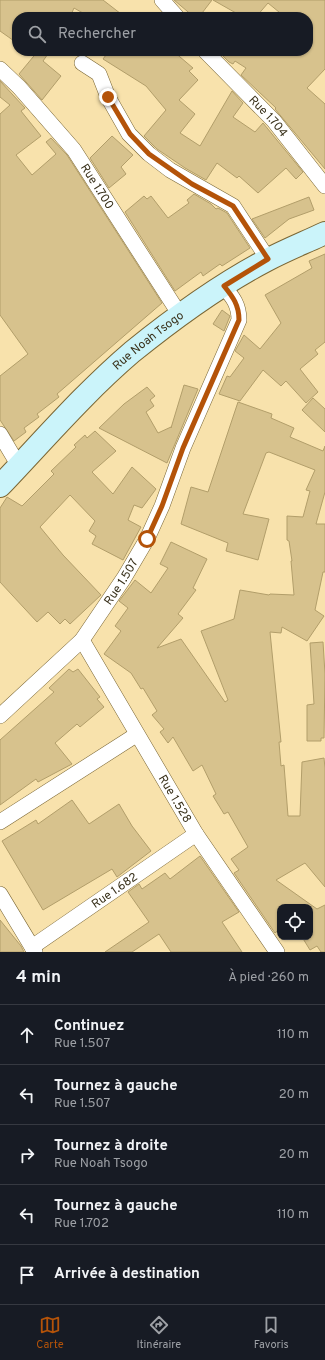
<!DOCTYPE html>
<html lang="fr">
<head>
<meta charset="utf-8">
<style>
  body { margin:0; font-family:Overpass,sans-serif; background:#20242c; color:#f1f3f6 }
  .controls { position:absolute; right:12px; bottom:12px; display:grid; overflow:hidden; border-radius:8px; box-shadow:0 1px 3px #0004 }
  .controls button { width:36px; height:36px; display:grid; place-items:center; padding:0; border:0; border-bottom:1px solid #363941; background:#171b24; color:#f1f3f6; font:20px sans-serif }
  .stop { position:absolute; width:12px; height:12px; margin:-9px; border:3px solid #b45309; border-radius:50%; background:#fff }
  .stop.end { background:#b45309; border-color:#fff; box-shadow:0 1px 4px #0008 }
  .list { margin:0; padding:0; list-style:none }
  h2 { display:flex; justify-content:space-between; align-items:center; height:52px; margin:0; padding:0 16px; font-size:17px }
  h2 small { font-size:13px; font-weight:400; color:#9ea1a6 }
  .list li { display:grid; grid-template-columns:26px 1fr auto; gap:12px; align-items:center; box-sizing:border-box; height:60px; padding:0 16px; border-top:1px solid #363941 }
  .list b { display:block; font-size:15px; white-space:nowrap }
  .list p { margin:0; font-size:13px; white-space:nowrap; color:#9ea1a6 }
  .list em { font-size:13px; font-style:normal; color:#9ea1a6 }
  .icon { flex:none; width:22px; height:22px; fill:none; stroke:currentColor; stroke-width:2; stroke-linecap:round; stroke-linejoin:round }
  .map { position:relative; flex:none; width:325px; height:952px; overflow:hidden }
  .search { position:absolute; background:#171b24; box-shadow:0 1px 3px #0004; left:12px; right:12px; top:12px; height:44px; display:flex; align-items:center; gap:10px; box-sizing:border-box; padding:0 14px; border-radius:16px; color:#9ea1a6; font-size:15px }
  .sheet { height:352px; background:#171b24 }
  nav { display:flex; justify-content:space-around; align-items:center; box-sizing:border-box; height:56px; border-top:1px solid #363941; background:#171b24; font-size:11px; color:#9ea1a6 }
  nav a { display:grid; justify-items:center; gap:2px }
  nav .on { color:#b45309 }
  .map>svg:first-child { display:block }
  .building { fill:#d7c28d; stroke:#b29e6a }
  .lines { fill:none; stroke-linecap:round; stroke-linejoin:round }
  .minor-casing { stroke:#7a6634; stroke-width:16 }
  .secondary-casing { stroke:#7a6634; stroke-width:24 }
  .minor { stroke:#fff; stroke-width:15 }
  .secondary { stroke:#cbf4fa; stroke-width:22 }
  .route { stroke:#b45309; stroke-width:5 }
  .labels { text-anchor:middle; stroke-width:3; stroke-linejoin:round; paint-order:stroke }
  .street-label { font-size:12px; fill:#39311b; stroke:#fff }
</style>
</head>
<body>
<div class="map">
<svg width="325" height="952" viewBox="0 0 325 952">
  <rect width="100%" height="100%" fill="#f8e2ac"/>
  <!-- building -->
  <path class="building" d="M0 0H103L125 17H90L74 8 70 17H17V43L0 31Z
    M174 0H212L199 17H194Z
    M213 0H325V69L307 88 325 104V169L275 109 276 108 241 75 246 68 235 61 233 64 229 62 218 51H308V17H285L268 3 256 17H243Z
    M38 51H50L43 61 61 76 42 100 19 74Z
    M109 51H173L193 68 189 71 198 80 179 100 195 114 180 133 200 146 232 91 243 103 233 117 255 132 263 123 303 172 296 179 286 168 258 193 239 176 237 178 217 163 206 180 185 168 157 149 144 136 166 110 146 86 103 59Z
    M0 81 25 108 21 111 41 136 16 155 32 175 56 154 46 142 51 138 67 155 162 303 57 394 59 397 37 414 39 417 24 428 26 432 14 441 0 420V376L28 354 0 315V114L10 105 0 97Z
    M112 136 133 155 121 167 126 174 109 188 90 158Z
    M194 194 211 204 216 209 218 208 227 213 250 248 222 266 220 264 203 276 201 272 175 291 125 212 144 196 147 199 151 196 168 218 189 203 187 200Z
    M309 197 314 210 289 219 265 238 252 219Z
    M325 254V342L315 350 318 354 300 369 318 392 306 403 286 381 281 386 263 370 240 401 219 394 227 376 230 377 244 358 235 351 244 335 260 349 281 323 265 295 312 268 309 261Z
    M222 310 230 316 224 331 213 324Z
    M184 385 198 389 167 463 99 428 124 404 147 387 155 396 150 400 154 406 146 412 158 433 171 427V428Z
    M313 398 325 409V432L302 410Z
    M238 402 272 414 271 418 294 428 290 437 323 451 325 446V492L316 524H325V572H323L315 610 324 616 307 641 282 627 281 633 270 632 281 742H279L281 766 284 765 288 816H300L302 762 324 758 325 768V887L305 863 276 880 317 909 325 905V952H321L317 946 310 950 302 937H310V907H280V929L275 933 234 873 239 870 231 859 248 847 228 812 224 814 213 796 216 794 202 765 193 771 173 737 168 743 160 732 164 729 152 715 157 711 143 688 141 689 131 673 104 654 121 631 115 626 128 608 119 601 135 580 151 593 168 568 160 564 171 542 207 559 193 588 196 590 178 614 183 618 157 648 181 639 225 702 228 700 201 631 234 619 240 590 269 595 270 594 294 595 291 561H292L289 541 287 540V516L303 517 310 491 306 490 315 470 269 452 266 453 243 514 269 519 258 560 226 551 228 543 181 524 191 487 208 492Z
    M95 431 116 451 92 472 113 494 132 467 156 489 142 508 134 505 128 520 141 527 123 560 92 544 96 536 89 531 95 521 70 495 40 527 63 555 101 595 70 624 65 619 60 624 48 612 37 622 0 582V508L7 497 22 506 54 474 51 471 76 447 74 445 85 435 87 438Z
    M323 642 325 674 324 738H321V741H307V705L314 704 310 643Z
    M69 669 73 672 78 669 100 697 97 699 104 707 80 727 77 724 55 743 72 764 38 782 36 779 0 805V740L54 692 49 688Z
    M72 800 89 824 119 804 132 826 151 851 117 877 112 869 43 910 2 841 36 820 38 824Z
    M200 856 239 912 222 922 242 952H171L159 934 132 952H105L149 922 128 892 139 884 142 889 165 873 170 879Z
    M0 920 21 946 24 952H0Z"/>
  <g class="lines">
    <defs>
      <g id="minor">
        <path d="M162 0 177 17"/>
        <path id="s1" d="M205 51 274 121 325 186"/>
        <path d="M82 63 99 74 108 97 129 134 149 154 170 170 233 206 268 259"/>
        <path id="s2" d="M0 69 19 87 74 150 180 315"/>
        <path d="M0 434 19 466"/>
        <path id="s3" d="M82 640 196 834 277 952"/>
        <path id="s4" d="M0 716 82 640 124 578 147 539 162 506 183 448 239 320C239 305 233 297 223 286"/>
        <path d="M0 822 136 735"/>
        <path d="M0 894 35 952"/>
        <path id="s5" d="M32 947 196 834"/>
      </g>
      <g id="secondary">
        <path id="s6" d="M0 486C43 441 84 393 132 352 174 318 219 285 267 260 286 250 306 242 325 233"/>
      </g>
    </defs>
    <!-- minor casing -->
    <use href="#minor" class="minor-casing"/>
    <!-- secondary casing -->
    <use href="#secondary" class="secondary-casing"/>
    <!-- minor -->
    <use href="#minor" class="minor"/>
    <!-- secondary -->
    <use href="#secondary" class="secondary"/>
  </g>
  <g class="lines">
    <!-- route -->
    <path class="route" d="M108 97 130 134 149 154 192 184 233 206 268 259 224 286C233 297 239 305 239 320L183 448 162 506 147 539"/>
  </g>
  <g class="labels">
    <!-- street labels -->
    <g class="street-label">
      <text dy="4" stroke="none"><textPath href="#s1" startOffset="91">Rue 1.704</textPath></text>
      <text dy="4" stroke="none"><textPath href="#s2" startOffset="153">Rue 1.700</textPath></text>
      <text dy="4" stroke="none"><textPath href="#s6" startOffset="208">Rue Noah Tsogo</textPath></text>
      <text dy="4" stroke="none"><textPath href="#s4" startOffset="182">Rue 1.507</textPath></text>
      <text dy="4" stroke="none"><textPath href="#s3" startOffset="184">Rue 1.528</textPath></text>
      <text dy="4" stroke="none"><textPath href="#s5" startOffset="100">Rue 1.682</textPath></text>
    </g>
  </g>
</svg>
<div class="controls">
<button><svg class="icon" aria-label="locate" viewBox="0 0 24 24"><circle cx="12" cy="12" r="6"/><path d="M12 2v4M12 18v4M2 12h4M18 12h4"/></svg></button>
</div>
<div class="stop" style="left:147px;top:539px"></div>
<div class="stop end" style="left:108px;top:97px"></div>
<div class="search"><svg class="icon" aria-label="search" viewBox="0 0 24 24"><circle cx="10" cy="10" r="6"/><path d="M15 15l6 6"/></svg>Rechercher</div>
</div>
<section class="sheet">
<h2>4 min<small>À pied · 260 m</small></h2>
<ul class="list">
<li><svg class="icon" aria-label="ahead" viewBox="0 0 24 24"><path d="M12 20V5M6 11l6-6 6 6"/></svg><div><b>Continuez</b><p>Rue 1.507</p></div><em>110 m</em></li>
<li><svg class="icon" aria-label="left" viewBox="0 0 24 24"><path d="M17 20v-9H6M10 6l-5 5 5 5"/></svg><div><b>Tournez à gauche</b><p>Rue 1.507</p></div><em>20 m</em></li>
<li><svg class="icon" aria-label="right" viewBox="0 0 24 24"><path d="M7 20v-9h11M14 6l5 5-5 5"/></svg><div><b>Tournez à droite</b><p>Rue Noah Tsogo</p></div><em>20 m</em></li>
<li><svg class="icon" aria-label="left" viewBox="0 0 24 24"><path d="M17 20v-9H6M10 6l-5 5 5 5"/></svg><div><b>Tournez à gauche</b><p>Rue 1.702</p></div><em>110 m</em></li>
<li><svg class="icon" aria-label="arrive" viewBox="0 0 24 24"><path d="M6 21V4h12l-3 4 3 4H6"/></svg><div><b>Arrivée à destination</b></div></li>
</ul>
</section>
<nav>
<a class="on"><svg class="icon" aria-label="map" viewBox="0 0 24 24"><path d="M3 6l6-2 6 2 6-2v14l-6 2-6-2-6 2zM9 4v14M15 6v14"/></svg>Carte</a>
<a><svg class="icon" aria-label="directions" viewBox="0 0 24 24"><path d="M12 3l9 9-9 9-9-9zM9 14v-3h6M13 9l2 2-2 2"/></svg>Itinéraire</a>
<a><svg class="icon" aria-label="saved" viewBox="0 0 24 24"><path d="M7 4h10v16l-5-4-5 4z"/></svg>Favoris</a>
</nav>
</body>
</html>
